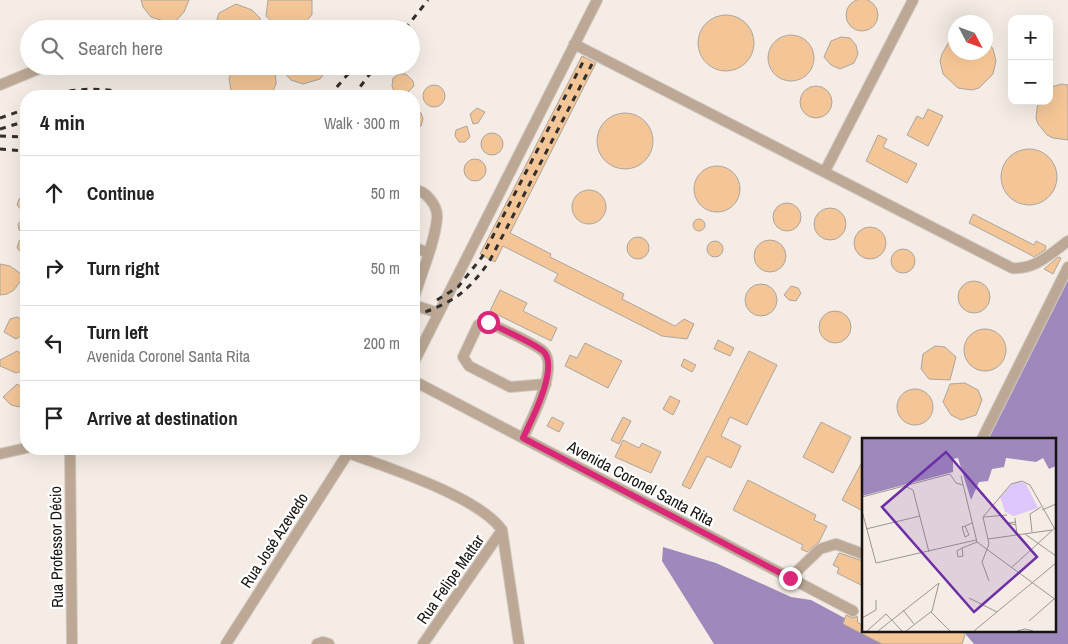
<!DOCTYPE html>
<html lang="en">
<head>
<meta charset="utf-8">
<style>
  body { margin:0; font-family:"Archivo Narrow",sans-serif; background:#f6f6f6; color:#222 }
  .controls { position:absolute; right:15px; top:15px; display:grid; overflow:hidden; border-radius:10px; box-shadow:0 5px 20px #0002 }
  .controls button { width:45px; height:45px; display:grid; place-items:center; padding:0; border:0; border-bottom:1px solid #e0e0e0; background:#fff; color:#222; font:25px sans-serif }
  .compass { position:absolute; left:948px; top:15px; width:45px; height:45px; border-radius:50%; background:#fff; box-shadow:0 5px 20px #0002; rotate:131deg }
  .stop { position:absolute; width:15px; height:15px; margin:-11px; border:4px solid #db2777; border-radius:50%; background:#fff }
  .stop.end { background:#db2777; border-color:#fff; box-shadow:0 1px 5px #0008 }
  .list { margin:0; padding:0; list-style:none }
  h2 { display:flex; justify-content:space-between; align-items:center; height:65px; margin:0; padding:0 20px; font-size:21px }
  h2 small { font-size:16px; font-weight:400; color:#767676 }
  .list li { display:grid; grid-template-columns:32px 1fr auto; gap:15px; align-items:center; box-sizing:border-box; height:75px; padding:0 20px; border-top:1px solid #e0e0e0 }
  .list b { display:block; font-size:19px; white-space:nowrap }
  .list p { margin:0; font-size:16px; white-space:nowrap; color:#767676 }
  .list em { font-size:16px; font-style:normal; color:#767676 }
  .icon { flex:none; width:28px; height:28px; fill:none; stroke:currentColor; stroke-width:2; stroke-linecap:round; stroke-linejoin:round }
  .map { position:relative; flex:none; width:1068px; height:644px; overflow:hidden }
  .search { position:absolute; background:#fff; box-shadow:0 5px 20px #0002; left:20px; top:20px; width:400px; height:55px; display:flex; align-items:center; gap:12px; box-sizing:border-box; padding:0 18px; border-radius:28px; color:#767676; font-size:19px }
  .panel { position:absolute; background:#fff; box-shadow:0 5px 20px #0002; left:20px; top:90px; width:400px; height:365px; border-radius:20px }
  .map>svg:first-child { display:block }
  .water { fill:#9e88bc }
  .building { fill:#f4c697; stroke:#aca59d }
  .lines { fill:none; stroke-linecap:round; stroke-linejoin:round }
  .minor-casing { stroke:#d1cac3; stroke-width:12 }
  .minor { stroke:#bca894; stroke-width:10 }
  .rail { stroke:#332f2c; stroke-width:3; stroke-dasharray:6 6; stroke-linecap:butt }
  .route { stroke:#db2777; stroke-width:6 }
  .labels { text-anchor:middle; stroke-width:4.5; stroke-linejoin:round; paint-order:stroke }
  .street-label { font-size:16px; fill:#161310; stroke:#fff }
  .inset-road { fill:none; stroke:#9c9690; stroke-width:1 }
  .view { fill:#6d2fa5; fill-opacity:0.15; stroke:#6d2fa5; stroke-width:2.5 }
  .inset-edge { fill:none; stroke:#161310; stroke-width:2.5 }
</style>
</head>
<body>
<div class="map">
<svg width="1068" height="644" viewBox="0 0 1068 644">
  <rect width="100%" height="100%" fill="#f5ede5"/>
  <!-- water -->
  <path class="water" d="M1068 280V644H974L962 630H1054V439H988Z
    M663 547 716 563 791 597 811 600 863 628V630L892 644H714L662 561Z"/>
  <!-- building -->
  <path class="building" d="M846 15a16 16 0 1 1 32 0a16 16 0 1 1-32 0Z
    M141 0H189L184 12 173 24 151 17 143 7Z
    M268 0H312V15L299 28 281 29 266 16Z
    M236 4 252 10 260 18V29H214L219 13Z
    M698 43a28 28 0 1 1 56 0a28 28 0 1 1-56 0Z
    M768 58a23 23 0 1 1 46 0a23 23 0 1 1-46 0Z
    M841 37 850 38 856 45 858 54 854 63 840 69 831 65 824 57 831 41Z
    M956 37V52H986V38L993 49 996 61 993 74 979 88 972 90 958 88 943 74 940 61 942 54 949 42Z
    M582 56 596 63 510 233 551 254 550 257 624 294 622 299 675 326 684 319 694 324 687 339 662 336 554 281 558 274 503 246 495 262 480 254Z
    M235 66H275L276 84 271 96H234L231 91 229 78Z
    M278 66H329L320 79 303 84 291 80Z
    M399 74H406L413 81 414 86 404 96H396L392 86 393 78Z
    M1061 84 1068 85V140L1053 138 1047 135 1038 124 1036 118 1038 101H1049V88Z
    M423 96a11 11 0 1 1 22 0a11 11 0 1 1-22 0Z
    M800 102a16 16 0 1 1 32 0a16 16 0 1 1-32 0Z
    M477 108 485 112 478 123 473 124 470 114Z
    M928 109 943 116 928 146 907 135 917 116 923 119Z
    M414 112 421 113 423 119 421 126 414 130Z
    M597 141a28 28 0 1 1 56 0a28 28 0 1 1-56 0Z
    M467 126 470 137 465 142H459L455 136 456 130Z
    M481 144a11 11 0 1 1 22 0a11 11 0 1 1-22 0Z
    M878 135 887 139 883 147 917 164 907 183 866 161Z
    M1001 177a28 28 0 1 1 56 0a28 28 0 1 1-56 0Z
    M464 170a11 11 0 1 1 22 0a11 11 0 1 1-22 0Z
    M694 189a23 23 0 1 1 46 0a23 23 0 1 1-46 0Z
    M572 207a17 17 0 1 1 34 0a17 17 0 1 1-34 0Z
    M26 193V258L17 248 19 241 26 236 19 230 18 224 26 215 17 205 19 199Z
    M773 217a14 14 0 1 1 28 0a14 14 0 1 1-28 0Z
    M814 224a16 16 0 1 1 32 0a16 16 0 1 1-32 0Z
    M973 214 1034 245 1036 241 1046 246 1045 250 1034 257 1029 254 969 223Z
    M693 225a6 6 0 1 1 12 0a6 6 0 1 1-12 0Z
    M854 243a16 16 0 1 1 32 0a16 16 0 1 1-32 0Z
    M627 248a11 11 0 1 1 22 0a11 11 0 1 1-22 0Z
    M754 256a16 16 0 1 1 32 0a16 16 0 1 1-32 0Z
    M707 249a8 8 0 1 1 16 0a8 8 0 1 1-16 0Z
    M891 261a12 12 0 1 1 24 0a12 12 0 1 1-24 0Z
    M1058 257 1061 258 1053 274 1044 269Z
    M0 264 10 266 24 276 14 290 7 294 0 295Z
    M958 297a16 16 0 1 1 32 0a16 16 0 1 1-32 0Z
    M745 300a16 16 0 1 1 32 0a16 16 0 1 1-32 0Z
    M791 286 798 288 801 293 796 301 789 300 784 295Z
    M500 290 527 303 523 311 557 328 551 341 490 311Z
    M819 327a16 16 0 1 1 32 0a16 16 0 1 1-32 0Z
    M17 317 26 321V333L16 339 4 332 10 319Z
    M964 350a21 21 0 1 1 42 0a21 21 0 1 1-42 0Z
    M718 340 734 348 730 356 714 349Z
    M585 343 622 361 608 388 565 366 570 355 577 358Z
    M935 346 945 347 956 357 950 380 929 379 921 369 923 354Z
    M17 351 26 356 25 370 16 373 0 366V360Z
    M749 351 777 365 747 425 730 417 721 436 741 446 731 468 707 456 690 489 682 485Z
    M684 359 696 365 692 372 681 366Z
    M965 383 978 390 982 400 976 415 961 420 951 415 943 402 950 384Z
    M17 384 26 390V403L19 407 11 405 3 397Z
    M897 407a18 18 0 1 1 36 0a18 18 0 1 1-36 0Z
    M670 396 680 401 673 415 663 409Z
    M552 417 564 423 559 432 547 426Z
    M623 417 631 421 619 444 611 440Z
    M821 422 851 437 833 473 803 457Z
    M623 440 639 448 642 443 661 452 651 473 615 457Z
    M863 460V511L842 500Z
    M748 480 816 515 814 520 827 526 819 542 807 552 801 549 803 545 733 510Z
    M839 553 863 561V586L837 573 839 568 833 565Z
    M846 615 853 618 857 616 858 623 863 625V630H961L965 635 962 644H882L843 624Z"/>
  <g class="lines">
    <defs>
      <path id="minor" d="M574 44 1012 268C1035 270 1050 254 1068 241
        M0 85 46 66
        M825 171 913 0
        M414 190C426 190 438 206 437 218 435 243 421 274 414 298
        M414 247 428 253
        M414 305 438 313
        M414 362 597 0
        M414 381 853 611
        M523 438C531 421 560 366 543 351 529 340 504 331 488 322L478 325 463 357 469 366 510 387 546 384
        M982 439 1068 267
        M70 449 72 644
        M342 449 348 453C388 468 478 496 502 530L519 644
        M0 454 26 448
        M790 578 820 549 836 544 863 554
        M226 644 348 453
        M317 644 323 642 329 644
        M423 644 502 530"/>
    </defs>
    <!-- minor casing -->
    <use href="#minor" class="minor-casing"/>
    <!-- minor -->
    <use href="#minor" class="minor"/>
    <!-- rail -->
    <path class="rail" d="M405 29 428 0
      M46 96C75 88 106 86 134 96
      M329 96 355 66
      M353 96 376 66
      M0 118 26 109
      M0 129 26 121
      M0 136 26 137
      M0 149 26 151
      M437 300 458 287 482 257 584 60
      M414 316C452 303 466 294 489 262L592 64"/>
  </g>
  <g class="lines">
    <!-- route -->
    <path class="route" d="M488 322C504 331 529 340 543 351 560 366 531 421 523 438L790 578"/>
  </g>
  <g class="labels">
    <!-- street labels -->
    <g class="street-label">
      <text transform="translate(641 483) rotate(28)" y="6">Avenida Coronel Santa Rita</text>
      <text transform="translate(274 540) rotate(-57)" y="6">Rua José Azevedo</text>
      <text transform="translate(56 547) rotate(-91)" y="6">Rua Professor Décio</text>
      <text transform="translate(450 579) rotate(-55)" y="6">Rua Felipe Mattar</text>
    </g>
  </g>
  <!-- overview -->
  <g transform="translate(862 438)">
    <rect width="194" height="194" fill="#f5ede5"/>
    <path d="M157 43 164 46 176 70 152 78 143 74 138 59 150 46Z" fill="#dec7fd"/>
    <path d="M0 0H194V28L187 31 181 20 174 24 144 20 142 29 130 31 126 43 117 44 109 62 96 20 91 21V34L0 58Z" fill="#9e88bc"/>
    <path class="inset-road" d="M99 38 115 104 194 162M43 48 51 52 67 114M0 59 88 36 94 45 101 47M180 72 194 66M0 73 14 125 114 102M121 79 149 46 160 43 168 47 194 93M121 79 127 106 120 124 127 143M122 79 145 77M153 80 155 97M154 84 146 85 154 87M103 88 107 97 103 99 100 89 103 88 110 85M4 91 58 78M170 94 168 76 179 69M163 96 194 118M126 101 190 92M100 110 101 118 96 119 95 113 100 110 115 104M149 130 194 89M107 160 135 174M41 172 52 186M69 174 88 193M0 180 14 172V162M167 183 192 161M5 193 24 176 40 193M16 193 77 145 70 173 44 193M112 193 194 125M155 193 163 191 171 193"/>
    <path class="view" d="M84 14 175 119 112 174 20 69Z"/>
    <rect width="194" height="194" class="inset-edge"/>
  </g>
</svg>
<div class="controls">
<button>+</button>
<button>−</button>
</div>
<svg class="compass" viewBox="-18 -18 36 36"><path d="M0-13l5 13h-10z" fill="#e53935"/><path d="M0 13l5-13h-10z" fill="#767676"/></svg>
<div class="stop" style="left:488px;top:322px"></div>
<div class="stop end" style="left:790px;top:578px"></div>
<div class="search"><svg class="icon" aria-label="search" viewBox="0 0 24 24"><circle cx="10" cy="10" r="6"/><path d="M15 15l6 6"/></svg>Search here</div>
<section class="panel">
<h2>4 min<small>Walk · 300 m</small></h2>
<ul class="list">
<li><svg class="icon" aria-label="ahead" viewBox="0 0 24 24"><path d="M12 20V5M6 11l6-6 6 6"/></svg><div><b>Continue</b></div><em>50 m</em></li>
<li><svg class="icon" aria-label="right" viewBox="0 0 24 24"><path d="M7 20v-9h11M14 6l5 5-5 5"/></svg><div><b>Turn right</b></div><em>50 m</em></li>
<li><svg class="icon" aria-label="left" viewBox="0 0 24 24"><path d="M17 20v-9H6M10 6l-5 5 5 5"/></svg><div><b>Turn left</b><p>Avenida Coronel Santa Rita</p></div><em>200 m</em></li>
<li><svg class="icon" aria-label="arrive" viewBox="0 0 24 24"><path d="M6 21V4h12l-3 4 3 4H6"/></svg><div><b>Arrive at destination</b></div></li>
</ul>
</section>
</div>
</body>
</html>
